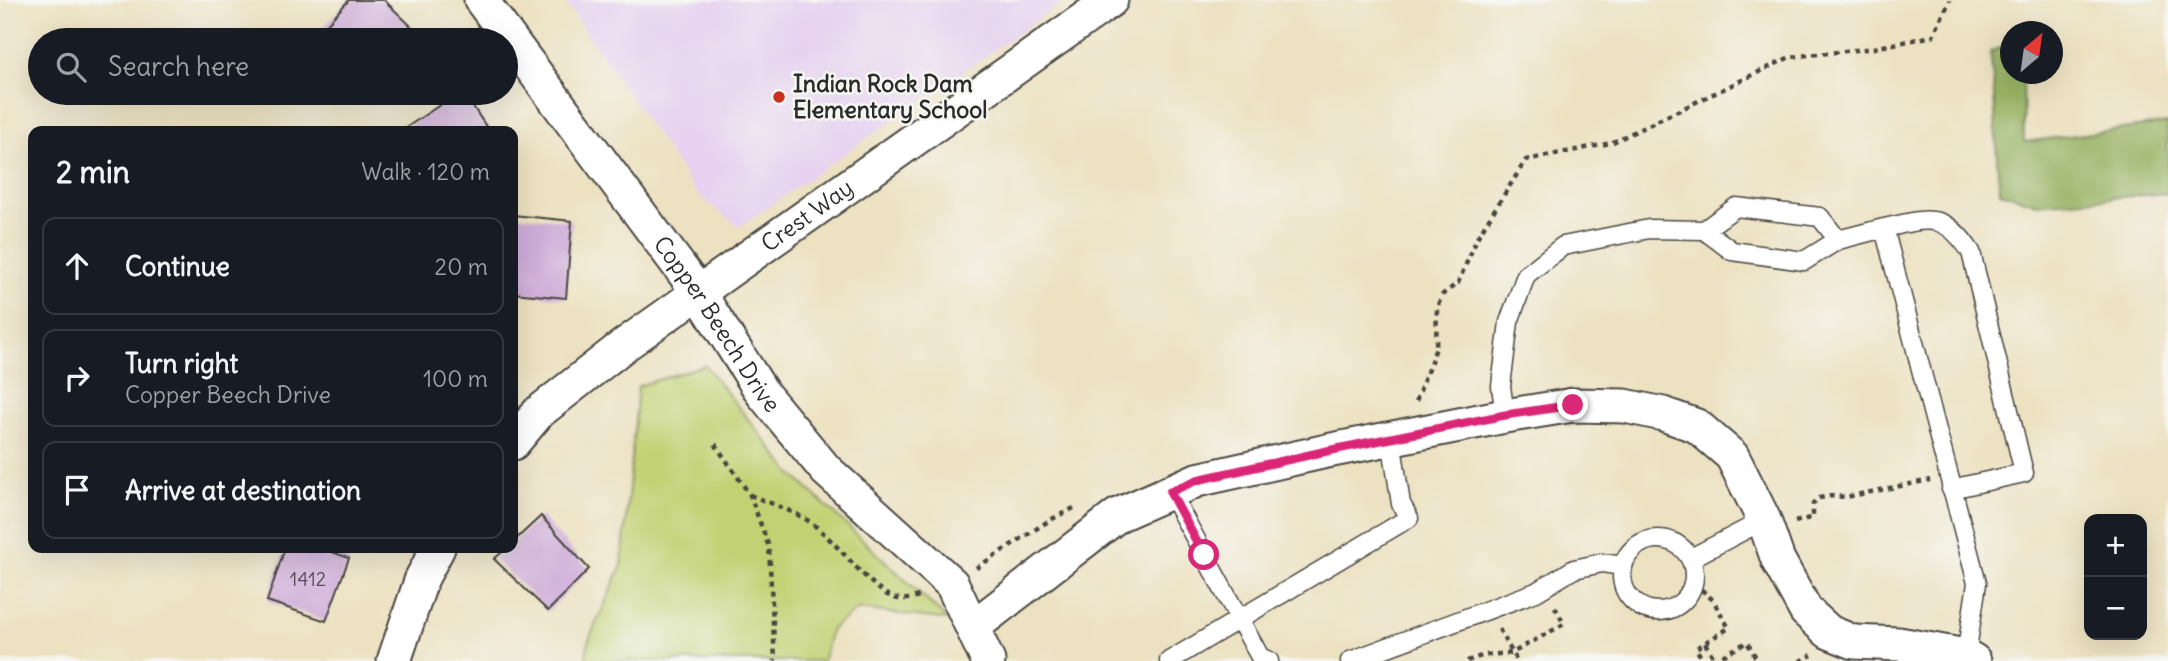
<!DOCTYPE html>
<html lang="en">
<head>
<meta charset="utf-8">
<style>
  body { margin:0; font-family:Delius,sans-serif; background:#242831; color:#f1f3f6 }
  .controls { position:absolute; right:21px; bottom:21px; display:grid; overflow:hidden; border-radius:14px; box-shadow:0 7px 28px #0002 }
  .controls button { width:63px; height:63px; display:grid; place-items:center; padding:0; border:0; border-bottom:2px solid #363941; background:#171b24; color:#f1f3f6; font:35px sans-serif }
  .compass { position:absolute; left:2000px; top:21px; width:63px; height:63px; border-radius:50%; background:#171b24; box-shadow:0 7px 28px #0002; rotate:29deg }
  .stop { position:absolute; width:21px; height:21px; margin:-16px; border:5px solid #db2777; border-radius:50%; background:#fff }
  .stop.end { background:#db2777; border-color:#fff; box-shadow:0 2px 7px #0008 }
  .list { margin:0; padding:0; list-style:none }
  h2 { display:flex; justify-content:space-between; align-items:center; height:91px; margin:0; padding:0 28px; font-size:30px }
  h2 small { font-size:23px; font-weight:400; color:#9ea1a6 }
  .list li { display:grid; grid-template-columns:46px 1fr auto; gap:21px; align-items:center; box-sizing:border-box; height:98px; margin:0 14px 14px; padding:0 14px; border:2px solid #363941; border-radius:14px }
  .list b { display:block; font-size:26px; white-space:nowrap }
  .list p { margin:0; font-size:23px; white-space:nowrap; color:#9ea1a6 }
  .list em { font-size:23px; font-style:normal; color:#9ea1a6 }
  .icon { flex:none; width:38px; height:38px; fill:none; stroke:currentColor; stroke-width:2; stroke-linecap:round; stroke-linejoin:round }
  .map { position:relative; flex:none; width:2168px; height:661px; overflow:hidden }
  .search { position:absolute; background:#171b24; box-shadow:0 7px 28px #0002; left:28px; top:28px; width:490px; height:77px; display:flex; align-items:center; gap:18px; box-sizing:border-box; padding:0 24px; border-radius:38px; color:#9ea1a6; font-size:26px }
  .panel { position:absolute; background:#171b24; box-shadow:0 7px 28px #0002; left:28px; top:126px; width:490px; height:427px; border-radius:14px }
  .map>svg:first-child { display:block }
  .built { fill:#e6d2f0 }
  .green { fill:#c2d173; stroke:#767e4f; stroke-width:2 }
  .forest { fill:#99b365; stroke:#626f48; stroke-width:2 }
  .building { fill:#ceabd8 }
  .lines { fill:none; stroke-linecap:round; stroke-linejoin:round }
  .lane-casing { stroke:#484641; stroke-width:21 }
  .street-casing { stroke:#484641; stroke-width:37 }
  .path { stroke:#484641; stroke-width:4.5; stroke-dasharray:5 5; stroke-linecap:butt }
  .lane { stroke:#fff; stroke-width:18 }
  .street { stroke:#fff; stroke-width:33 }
  .route { stroke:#db2777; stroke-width:9 }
  .poi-dot { fill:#c8321e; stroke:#f6f6f2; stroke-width:2.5 }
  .labels { text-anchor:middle; stroke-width:5; stroke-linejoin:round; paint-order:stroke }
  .number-label { font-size:19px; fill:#544b56 }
  .poi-label { font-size:23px; font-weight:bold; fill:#2b2b2b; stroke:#f6f6f2; text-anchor:start }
  .street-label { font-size:23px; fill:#2b2b2b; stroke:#f6f6f2 }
</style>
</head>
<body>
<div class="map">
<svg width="2168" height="661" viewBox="0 0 2168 661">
  <rect width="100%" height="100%" fill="#f6f6f2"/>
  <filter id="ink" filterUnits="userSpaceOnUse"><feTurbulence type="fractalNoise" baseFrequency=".0143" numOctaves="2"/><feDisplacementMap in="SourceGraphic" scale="14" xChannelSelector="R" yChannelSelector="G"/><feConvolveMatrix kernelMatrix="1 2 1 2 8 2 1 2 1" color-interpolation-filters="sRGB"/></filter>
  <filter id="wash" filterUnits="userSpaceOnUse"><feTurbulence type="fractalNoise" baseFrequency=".00686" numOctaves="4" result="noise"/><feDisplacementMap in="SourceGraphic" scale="28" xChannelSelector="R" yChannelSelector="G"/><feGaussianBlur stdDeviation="1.57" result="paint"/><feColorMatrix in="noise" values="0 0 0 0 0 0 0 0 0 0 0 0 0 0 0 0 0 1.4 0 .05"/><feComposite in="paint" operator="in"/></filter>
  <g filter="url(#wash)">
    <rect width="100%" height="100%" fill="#ece1c0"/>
    <!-- built -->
    <path class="built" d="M564 0H1066L739 227 697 194Z"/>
    <!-- green -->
    <path class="green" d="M705 365 790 472 948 620 859 609 831 629 823 661H585L589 639 622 565 638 386Z"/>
    <!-- forest -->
    <path class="forest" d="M2010 44V74H2023L2024 142 2168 123V193L2037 204 2000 192C1994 146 1997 99 1990 52Z"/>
    <g id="blocks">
      <!-- building -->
      <path class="building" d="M349 0H384L413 28 402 40H312Z
        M458 93H464L489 131H401Z
        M513 215 572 221 566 298 513 293Z
        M541 516 589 569 548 611 494 559 507 548H513V542Z
        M285 548H321L349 558 326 621 267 601Z"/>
    </g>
  </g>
  <g filter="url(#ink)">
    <use href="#blocks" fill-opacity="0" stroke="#484641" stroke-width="2"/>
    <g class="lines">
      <defs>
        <path id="lane" d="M1884 228C1928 219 1943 210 1971 252L2024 473 1951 489
          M1704 230 1736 207 1820 217 1838 240 1884 228 1977 583 1966 656
          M1505 416 1501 386 1509 322 1526 275 1563 246 1649 229 1704 230 1732 251 1804 261 1838 240
          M1170 492 1260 657 1269 661
          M1622 575a36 36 0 1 1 72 0a36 36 0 1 1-72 0Z
          M1691 558 1764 520
          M1169 661 1409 518 1401 504 1391 439
          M1350 661 1536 592 1574 569 1602 563 1623 566"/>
        <g id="street">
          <path id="s1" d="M481 0 699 293 763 394 826 470 952 584 988 661"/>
          <path id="s2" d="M513 443 539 412 623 346 1111 0"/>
          <path d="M973 627 1118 515 1197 480 1327 451 1505 416 1573 405 1625 406 1663 414 1697 426 1732 456 1764 520 1778 560 1806 611 1829 632 1854 642 1899 644 1966 656 1974 661"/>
          <path d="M394 661 422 578 438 548"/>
        </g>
      </defs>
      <!-- lane casing -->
      <use href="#lane" class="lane-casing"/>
      <!-- street casing -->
      <use href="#street" class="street-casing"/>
      <!-- path -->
      <path class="path" d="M1416 401 1436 348 1437 307 1443 294 1458 283 1478 236 1526 160 1611 143 1790 57 1874 48 1933 36 1950 0
        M715 444 750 495 769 547 775 661
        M750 495C769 503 792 510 810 522 834 538 873 593 895 598 904 601 913 598 921 595
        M1795 522 1813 517V504L1819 498 1831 496 1846 497 1930 480
        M976 568 1050 520 1076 507
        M1694 583 1713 600 1729 628 1696 648 1703 661
        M1499 629 1517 661
        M1705 643 1715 660
        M1467 661 1484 655 1512 653 1564 624 1554 605
        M1714 661 1747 642 1758 661
        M1800 661 1812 655"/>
      <!-- lane -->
      <use href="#lane" class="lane"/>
      <!-- street -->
      <use href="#street" class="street"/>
    </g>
  </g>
  <g class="lines" filter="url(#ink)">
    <!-- route -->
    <path class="route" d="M1204 555 1170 492 1197 480 1327 451 1505 415 1573 405"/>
  </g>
  <!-- markers -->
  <circle class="poi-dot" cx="779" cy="97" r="7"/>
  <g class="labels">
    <!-- number labels -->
    <g class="number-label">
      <text x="308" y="586">1412</text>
    </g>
    <!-- poi labels -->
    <g class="poi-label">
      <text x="793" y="92">Indian Rock Dam<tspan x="793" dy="26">Elementary School</tspan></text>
    </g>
    <!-- street labels -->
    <g class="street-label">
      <text dy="8" stroke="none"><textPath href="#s2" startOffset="373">Crest Way</textPath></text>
      <text dy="8" stroke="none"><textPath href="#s1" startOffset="401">Copper Beech Drive</textPath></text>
    </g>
  </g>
</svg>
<div class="controls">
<button>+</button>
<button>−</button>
</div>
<svg class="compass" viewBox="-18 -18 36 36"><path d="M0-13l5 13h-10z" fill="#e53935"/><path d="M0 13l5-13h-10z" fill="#9ea1a6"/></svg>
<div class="stop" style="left:1204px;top:555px"></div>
<div class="stop end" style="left:1573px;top:405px"></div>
<div class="search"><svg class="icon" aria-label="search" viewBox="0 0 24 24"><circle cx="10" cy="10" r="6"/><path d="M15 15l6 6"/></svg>Search here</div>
<section class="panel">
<h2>2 min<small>Walk · 120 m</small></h2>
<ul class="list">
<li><svg class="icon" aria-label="ahead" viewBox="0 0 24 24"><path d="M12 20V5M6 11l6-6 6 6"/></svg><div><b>Continue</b></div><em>20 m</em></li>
<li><svg class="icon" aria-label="right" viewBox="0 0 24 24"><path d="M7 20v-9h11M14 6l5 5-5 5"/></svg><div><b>Turn right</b><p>Copper Beech Drive</p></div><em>100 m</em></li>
<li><svg class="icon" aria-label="arrive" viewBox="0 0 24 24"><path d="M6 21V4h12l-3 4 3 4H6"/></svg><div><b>Arrive at destination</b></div></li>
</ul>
</section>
</div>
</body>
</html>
